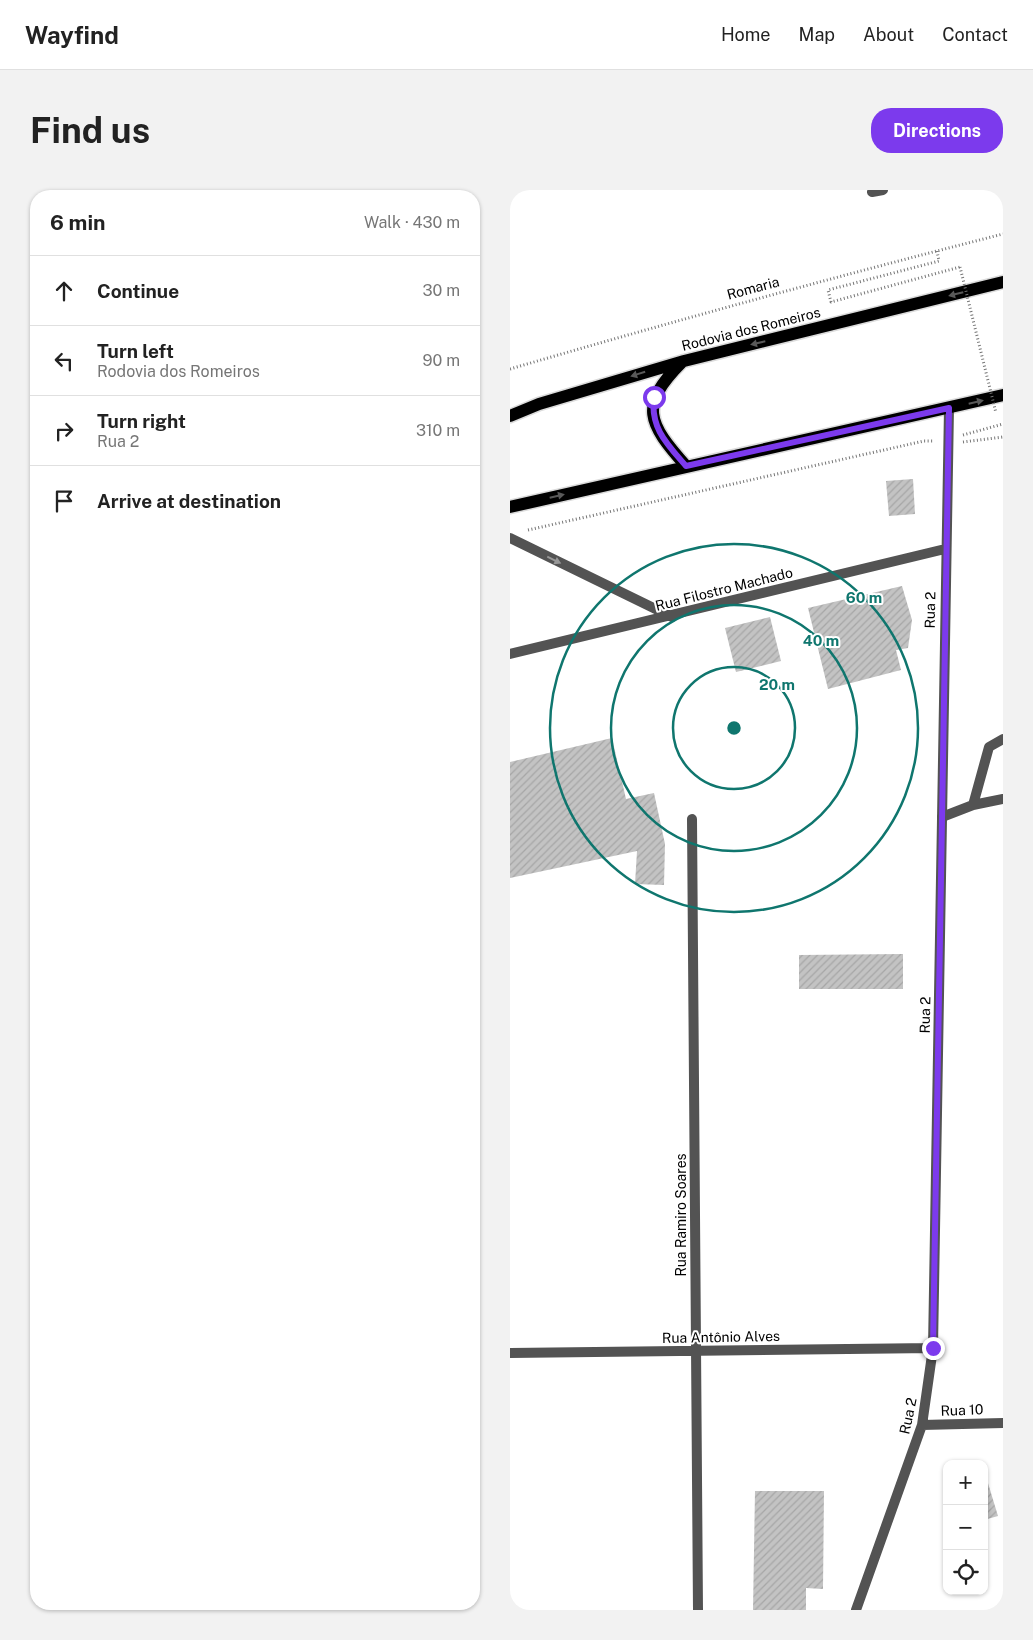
<!DOCTYPE html>
<html lang="en">
<head>
<meta charset="utf-8">
<style>
  body { margin:0; font-family:"Public Sans",sans-serif; background:#f2f2f2; color:#222 }
  .controls { position:absolute; right:15px; bottom:15px; display:grid; overflow:hidden; border-radius:10px; box-shadow:0 1px 4px #0004 }
  .controls button { width:45px; height:45px; display:grid; place-items:center; padding:0; border:0; border-bottom:1px solid #e0e0e0; background:#fff; color:#222; font:25px sans-serif }
  .stop { position:absolute; width:15px; height:15px; margin:-11px; border:4px solid #7c3aed; border-radius:50%; background:#fff }
  .stop.end { background:#7c3aed; border-color:#fff; box-shadow:0 1px 5px #0008 }
  .list { margin:0; padding:0; list-style:none }
  h2 { display:flex; justify-content:space-between; align-items:center; height:65px; margin:0; padding:0 20px; font-size:21px }
  h2 small { font-size:16px; font-weight:400; color:#767676 }
  .list li { display:grid; grid-template-columns:32px 1fr auto; gap:15px; align-items:center; box-sizing:border-box; height:70px; padding:0 20px; border-top:1px solid #e0e0e0 }
  .list b { display:block; font-size:19px; white-space:nowrap }
  .list p { margin:0; font-size:16px; white-space:nowrap; color:#767676 }
  .list em { font-size:16px; font-style:normal; color:#767676 }
  .icon { flex:none; width:28px; height:28px; fill:none; stroke:currentColor; stroke-width:2; stroke-linecap:round; stroke-linejoin:round }
  .map { position:relative; flex:none; width:493px; height:1420px; overflow:hidden; border-radius:20px }
  header { display:flex; align-items:center; gap:30px; box-sizing:border-box; height:70px; padding:0 25px; background:#fff; border-bottom:1px solid #e0e0e0 }
  header strong { font-size:24px }
  nav { display:flex; gap:28px; margin-inline-start:auto; font-size:18px }
  .intro { display:flex; align-items:center; justify-content:space-between; box-sizing:border-box; height:120px; padding:0 30px }
  h1 { margin:0; font-size:35px }
  .button { padding:12px 22px; border-radius:20px; background:#7c3aed; color:#fff; font-size:18px; font-weight:700 }
  main { display:flex; gap:30px; padding:0 30px }
  aside { flex:1; background:#fff; border-radius:20px; box-shadow:0 1px 4px #0004 }
  .map>svg:first-child { display:block }
  .building { fill:url(#building-hatch) }
  .lines { fill:none; stroke-linecap:round; stroke-linejoin:round }
  .primary-casing { stroke:#dbdbdb; stroke-width:15 }
  .path { stroke:#757575; stroke-width:3; stroke-dasharray:1 2.5; stroke-linecap:butt }
  .lane { stroke:#535353; stroke-width:10 }
  .street { stroke:#535353; stroke-width:10 }
  .primary { stroke:#000; stroke-width:12 }
  .path-bridge { stroke:#757575; stroke-width:3; stroke-dasharray:1 2.5; stroke-linecap:butt }
  .oneway { fill:#595959 }
  .oneway2 { fill:#989898 }
  .route { stroke:#7c3aed; stroke-width:6 }
  .ring { fill:none; stroke:#0f766e; stroke-width:2.5 }
  .labels { text-anchor:middle; stroke-width:4; stroke-linejoin:round; paint-order:stroke }
  .street-label { font-size:14px; fill:#000; stroke:#fff }
  .centre { fill:#0f766e; stroke:#fff; stroke-width:2.5 }
  .ring-label { font-size:15px; text-anchor:middle; font-weight:bold; fill:#0f766e; stroke:#fff; stroke-width:4; stroke-linejoin:round; paint-order:stroke }
</style>
</head>
<body>
<header>
<strong>Wayfind</strong>
<nav><a>Home</a><a>Map</a><a>About</a><a>Contact</a></nav>
</header>
<div class="intro"><h1>Find us</h1><a class="button">Directions</a></div>
<main>
<aside>
<h2>6 min<small>Walk · 430 m</small></h2>
<ul class="list">
<li><svg class="icon" aria-label="ahead" viewBox="0 0 24 24"><path d="M12 20V5M6 11l6-6 6 6"/></svg><div><b>Continue</b></div><em>30 m</em></li>
<li><svg class="icon" aria-label="left" viewBox="0 0 24 24"><path d="M17 20v-9H6M10 6l-5 5 5 5"/></svg><div><b>Turn left</b><p>Rodovia dos Romeiros</p></div><em>90 m</em></li>
<li><svg class="icon" aria-label="right" viewBox="0 0 24 24"><path d="M7 20v-9h11M14 6l5 5-5 5"/></svg><div><b>Turn right</b><p>Rua 2</p></div><em>310 m</em></li>
<li><svg class="icon" aria-label="arrive" viewBox="0 0 24 24"><path d="M6 21V4h12l-3 4 3 4H6"/></svg><div><b>Arrive at destination</b></div></li>
</ul>
</aside>
<div class="map">
<svg width="493" height="1420" viewBox="0 0 493 1420">
  <defs>
    <pattern id="building-hatch" width="6" height="6" patternUnits="userSpaceOnUse" patternTransform="scale(1.25)"><rect width="6" height="6" fill="#c3c3c3"/><path d="M-1 1l2-2M0 6l6-6M5 7l2-2" fill="none" stroke="#a6a6a6"/></pattern>
  </defs>
  <rect width="100%" height="100%" fill="#fff"/>
  <!-- building -->
  <path class="building" d="M403 289 405 324 379 326 376 291Z
    M392 396 402 430 398 458 386 460 391 480 318 499 298 418Z
    M260 427 271 471 226 482 215 438Z
    M102 548 116 609 144 603 155 654 154 695 125 694 127 661 0 688V572Z
    M393 764V799H289V765Z
    M474 1280 488 1326 474 1330Z
    M245 1301H314L313 1399 296 1398V1420H243Z"/>
  <g class="lines">
    <defs>
      <path id="primary" d="M172 172C128 216 138 233 176 276
        M0 226 29 214 174 171 493 92
        M0 317 493 205"/>
    </defs>
    <!-- primary casing -->
    <use href="#primary" class="primary-casing"/>
    <!-- path -->
    <path class="path" d="M427 61 429 71 318 100 321 112 450 77
      M0 179C164 131 328 86 493 44
      M453 245 493 234
      M453 252 493 247
      M18 340 414 251H424"/>
    <!-- lane -->
    <path class="lane" d="M362 2 373 0
      M463 615 479 557 493 549
      M432 627 463 615 493 609"/>
    <!-- street -->
    <path class="street" d="M0 348 162 427
      M0 464 435 359
      M182 629 188 1420
      M0 1163 423 1158
      M412 1235 493 1233
      M346 1420 412 1235 423 1158 439 218"/>
    <!-- primary -->
    <use href="#primary" class="primary"/>
    <!-- path-bridge -->
    <path class="path-bridge" d="M450 77 486 223"/>
  </g>
  <!-- one-way arrows -->
  <defs><path id="oneway-solid" d="M-6-.8H1V-3.2L6.5 0L1 3.2V.8H-6Z" transform="scale(1.25)"/></defs>
  <g class="oneway">
    <use href="#oneway-solid" transform="translate(446 104) rotate(166)"/>
    <use href="#oneway-solid" transform="translate(248 153) rotate(167)"/>
    <use href="#oneway-solid" transform="translate(128 184) rotate(163)"/>
    <use href="#oneway-solid" transform="translate(466 212) rotate(-13)"/>
    <use href="#oneway-solid" transform="translate(47 306) rotate(-13)"/>
  </g>
  <use class="oneway2" href="#oneway-solid" transform="translate(44 370) rotate(26)"/>
  <g class="lines">
    <!-- route -->
    <path class="route" d="M144 207C140 238 157 254 176 276L439 218 423 1158"/>
  </g>
  <!-- distance rings -->
  <g class="ring">
    <circle cx="224" cy="538" r="61"/>
    <circle cx="224" cy="538" r="123"/>
    <circle cx="224" cy="538" r="184"/>
  </g>
  <g class="labels">
    <!-- street labels -->
    <g class="street-label">
      <text transform="translate(243 98) rotate(-15)" y="5">Romaria</text>
      <text transform="translate(241 139) rotate(-14)" y="5">Rodovia dos Romeiros</text>
      <text transform="translate(214 399) rotate(-14)" y="5">Rua Filostro Machado</text>
      <text transform="translate(420 420) rotate(-89)" y="5">Rua 2</text>
      <text transform="translate(415 825) rotate(-89)" y="5">Rua 2</text>
      <text transform="translate(171 1025) rotate(-90)" y="5">Rua Ramiro Soares</text>
      <text transform="translate(211 1147) rotate(-1)" y="5">Rua Antônio Alves</text>
      <text transform="translate(452 1220) rotate(-2)" y="5">Rua 10</text>
      <text transform="translate(398 1226) rotate(-78)" y="5">Rua 2</text>
    </g>
  </g>
  <circle cx="224" cy="538" r="8" class="centre"/>
  <g class="ring-label">
    <text x="354" y="413">60 m</text>
    <text x="311" y="456">40 m</text>
    <text x="267" y="500">20 m</text>
  </g>
</svg>
<div class="controls">
<button>+</button>
<button>−</button>
<button><svg class="icon" aria-label="locate" viewBox="0 0 24 24"><circle cx="12" cy="12" r="6"/><path d="M12 2v4M12 18v4M2 12h4M18 12h4"/></svg></button>
</div>
<div class="stop" style="left:144px;top:207px"></div>
<div class="stop end" style="left:423px;top:1158px"></div>
</div>
</main>
</body>
</html>
